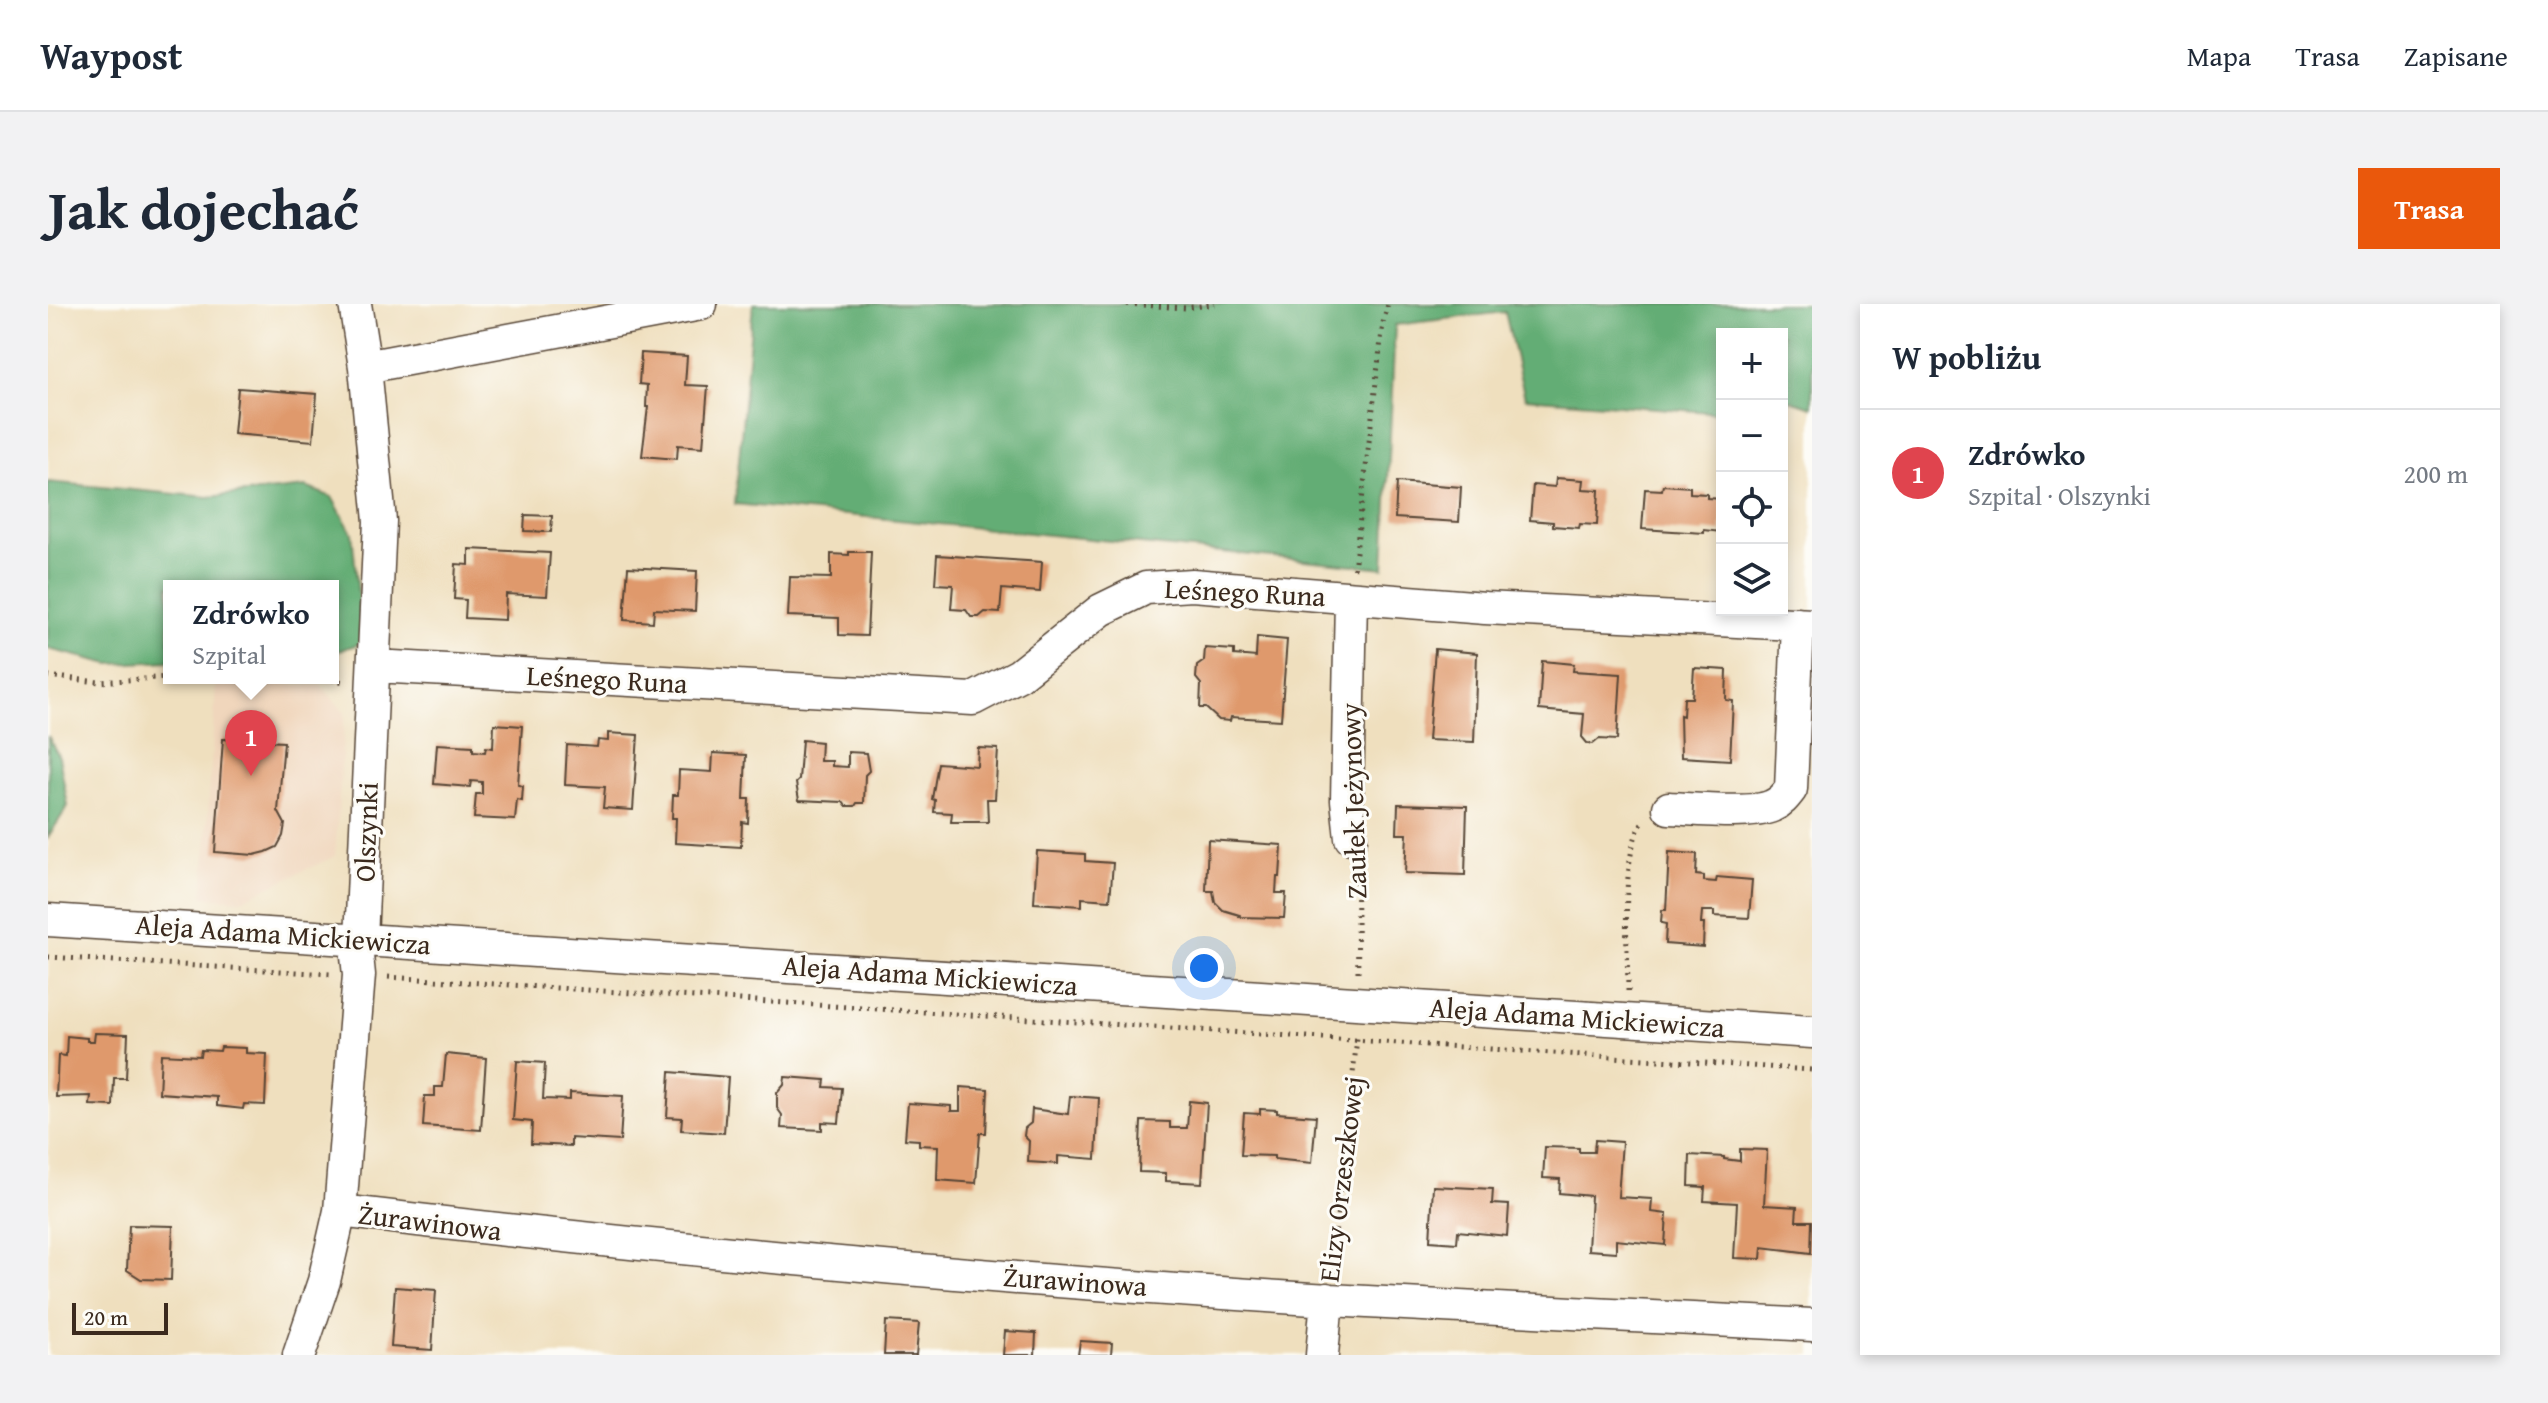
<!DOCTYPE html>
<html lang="pl">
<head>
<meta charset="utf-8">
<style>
  body { margin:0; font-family:"Gentium Book Plus",serif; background:#f2f2f3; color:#1f2937 }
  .controls { position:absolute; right:24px; top:24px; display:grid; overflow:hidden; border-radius:0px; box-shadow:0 4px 12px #0003 }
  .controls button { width:72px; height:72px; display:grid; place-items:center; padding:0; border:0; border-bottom:2px solid #e0e1e3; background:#fff; color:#1f2937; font:40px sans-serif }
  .scale { position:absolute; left:24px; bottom:20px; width:96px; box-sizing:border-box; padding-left:8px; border:4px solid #3b2a1e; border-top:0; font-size:22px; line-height:28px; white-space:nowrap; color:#3b2a1e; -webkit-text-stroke:6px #fdfcf7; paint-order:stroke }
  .you { position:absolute; left:1156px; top:664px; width:28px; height:28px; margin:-20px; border:6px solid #fff; border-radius:50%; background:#1a73e8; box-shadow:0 0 0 12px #1a73e833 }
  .badge { display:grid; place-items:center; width:52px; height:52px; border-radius:50%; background:#ea580c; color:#fff; font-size:26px; font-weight:700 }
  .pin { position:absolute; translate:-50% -66px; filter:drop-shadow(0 2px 4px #0008) }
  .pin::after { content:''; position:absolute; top:42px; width:28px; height:24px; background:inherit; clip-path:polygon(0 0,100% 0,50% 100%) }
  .popup { position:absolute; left:115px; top:276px; width:176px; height:104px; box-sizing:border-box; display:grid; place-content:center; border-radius:0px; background:#fff; filter:drop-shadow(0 2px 6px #0005); font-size:26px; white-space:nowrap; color:#747a83 }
  .popup b { font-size:30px; color:#1f2937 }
  .popup::after { content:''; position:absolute; left:50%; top:100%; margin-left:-16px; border:16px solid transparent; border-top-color:#fff }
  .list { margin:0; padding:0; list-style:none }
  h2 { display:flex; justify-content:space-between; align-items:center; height:104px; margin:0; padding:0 32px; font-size:34px }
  h2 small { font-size:26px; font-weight:400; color:#747a83 }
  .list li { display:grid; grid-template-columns:52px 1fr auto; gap:24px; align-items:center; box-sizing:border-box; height:128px; padding:0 32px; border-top:2px solid #e0e1e3 }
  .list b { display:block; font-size:30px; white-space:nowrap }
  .list p { margin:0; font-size:26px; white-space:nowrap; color:#747a83 }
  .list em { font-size:26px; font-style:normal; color:#747a83 }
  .icon { flex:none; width:44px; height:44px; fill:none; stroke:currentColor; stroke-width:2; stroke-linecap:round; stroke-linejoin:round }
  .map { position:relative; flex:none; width:1764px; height:1051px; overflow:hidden; border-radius:0px }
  header { display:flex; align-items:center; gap:48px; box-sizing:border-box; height:112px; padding:0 40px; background:#fff; border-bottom:2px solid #e0e1e3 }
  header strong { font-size:38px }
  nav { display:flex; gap:44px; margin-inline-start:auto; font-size:28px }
  .intro { display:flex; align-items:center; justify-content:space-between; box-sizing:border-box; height:192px; padding:0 48px }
  h1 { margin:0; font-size:56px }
  .button { padding:20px 36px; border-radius:0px; background:#ea580c; color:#fff; font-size:28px; font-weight:700 }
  main { display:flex; gap:48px; padding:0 48px }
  aside { flex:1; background:#fff; border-radius:0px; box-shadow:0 4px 12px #0003 }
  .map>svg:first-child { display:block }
  .built { fill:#f0d6bc }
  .forest { fill:#64ad74; stroke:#506c49; stroke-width:2 }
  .building { fill:#df996c }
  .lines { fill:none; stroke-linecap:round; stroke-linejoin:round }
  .street-casing { stroke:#564536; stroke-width:35 }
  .path { stroke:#564536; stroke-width:5; stroke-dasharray:2 6; stroke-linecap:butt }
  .street { stroke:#fff; stroke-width:32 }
  .labels { text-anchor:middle; stroke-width:6; stroke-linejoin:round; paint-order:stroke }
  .street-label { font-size:28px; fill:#3b2a1e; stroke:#fdfcf7 }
</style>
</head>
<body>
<header>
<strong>Waypost</strong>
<nav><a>Mapa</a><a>Trasa</a><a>Zapisane</a></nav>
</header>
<div class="intro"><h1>Jak dojechać</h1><a class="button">Trasa</a></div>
<main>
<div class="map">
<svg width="1764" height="1051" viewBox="0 0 1764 1051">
  <rect width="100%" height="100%" fill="#fdfcf7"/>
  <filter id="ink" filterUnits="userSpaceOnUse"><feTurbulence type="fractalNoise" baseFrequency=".0125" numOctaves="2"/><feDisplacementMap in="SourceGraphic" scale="16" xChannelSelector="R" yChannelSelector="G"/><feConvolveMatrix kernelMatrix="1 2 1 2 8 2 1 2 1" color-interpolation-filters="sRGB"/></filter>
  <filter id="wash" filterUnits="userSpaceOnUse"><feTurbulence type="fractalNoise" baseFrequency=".006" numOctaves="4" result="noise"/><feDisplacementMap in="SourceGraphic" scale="32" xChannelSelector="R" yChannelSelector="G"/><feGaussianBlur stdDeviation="1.8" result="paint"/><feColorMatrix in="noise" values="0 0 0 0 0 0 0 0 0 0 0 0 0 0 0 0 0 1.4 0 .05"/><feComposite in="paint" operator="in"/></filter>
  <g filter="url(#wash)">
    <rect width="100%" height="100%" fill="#efdfbe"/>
    <!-- built -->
    <path class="built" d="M168 379 273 381 297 409 287 552 193 596 155 593Z"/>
    <!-- forest -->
    <path class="forest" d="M705 0H1764V103L1743 96 1734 99V30H1674V109L1477 94 1457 8 1347 21 1336 264 687 200Z
      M0 178 160 193 258 183 284 193 304 229 315 339 285 348V282H121V357L62 360 0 345Z
      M0 432 11 453 20 502 0 533Z"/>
    <g id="blocks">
      <!-- building -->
      <path class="building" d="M593 49 639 52 637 81 660 82 655 143 630 141 629 155 594 152 600 103H598L599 81 591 80Z
        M190 84 269 90 265 137 186 130Z
        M1508 174 1535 176 1534 185 1551 186 1549 221 1532 220 1531 224 1505 222V218L1482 216 1485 181 1507 183Z
        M1349 178 1413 183 1411 218 1347 214Z
        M1615 181 1642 183V189L1659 190V194L1674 195 1673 228 1656 226V229L1594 225 1597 185 1614 186Z
        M477 211 504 212 503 228 476 227Z
        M421 245 502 249 499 292 458 290 457 316 417 314 418 296 406 295 408 260 421 261Z
        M801 248H823L819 332 791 331V314L740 312 742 273 783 274V250L801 251Z
        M889 251 994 258 992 288 954 285 952 309 937 308 931 313H923L918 306 903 305 905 281 887 280Z
        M580 263 649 267 647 307 606 305 605 318 576 316Z
        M1209 333 1239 336 1233 416 1183 413 1182 417 1171 416 1158 404H1152L1153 380 1148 374 1149 362 1156 357 1157 344 1186 346V351L1208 353Z
        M1387 345 1429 349 1426 438 1380 436Z
        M1494 357 1526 360 1525 367 1573 370 1569 436 1551 435 1545 440 1539 439 1534 433 1536 410 1491 406Z
        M1646 364 1679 366 1678 396 1685 397 1682 456 1633 453 1632 411 1635 412 1636 394H1644Z
        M446 420 474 422 470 481 475 482 474 497 469 496 467 516 426 514 428 490H434V478L423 477 422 483 386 480 389 440 425 442V447L437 448 438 443 445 444Z
        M560 429 590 431 585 506 555 504 557 483 517 481 519 441 549 443 550 436 560 437Z
        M175 435 236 438 230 507 237 520 235 532 229 543 218 548 206 551 167 548Z
        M754 436 773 438 772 457H784V462L800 463V448L818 449 821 467 817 471 816 499H809L807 502H798L795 498 751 496 748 479 751 476Z
        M930 444 950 445 947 495H939L940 518H903L904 509 886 508 887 496 884 495 890 459 929 462Z
        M665 449 698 451 696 495H701L700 519 694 518 693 543 627 539 628 514H624L625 491H630L631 466 664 468Z
        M1350 500 1419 502 1417 571 1357 569 1359 530H1349Z
        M1160 536 1234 541 1232 573H1229L1228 589H1238L1236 614 1191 613 1192 611 1175 606 1167 598 1165 587H1158Z
        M989 547 1037 550V557L1065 559 1062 596 1034 594V602L986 599Z
        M1621 548 1649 550 1648 571 1656 572V577L1668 578 1669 573 1704 576 1701 614 1666 612V607H1654L1653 620H1656L1655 643 1617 640 1618 620 1613 619 1614 606H1618Z
        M47 729 80 730 78 774H66L65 802 42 801 43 792 8 793 10 751 18 752 19 732 39 734V737H46Z
        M173 743 198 744V749L219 750 217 801 196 800 195 805 169 802V793L111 789 113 750 152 752 153 746 172 747Z
        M398 750 438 754 433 826 375 822 377 792H387V783H395Z
        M469 757 497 759 495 795 522 796V789L575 792 572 837 523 834V842L483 840 484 818 465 816Z
        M622 768 680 773 676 829 633 826 634 814 619 813Z
        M737 773 777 776 776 783 794 784 791 819 774 818V826L733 824 734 811 729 804V789L736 781Z
        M912 783 940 785 938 829H932L928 879 889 876 890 842 871 841V836L857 835 860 799 903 802V807H912Z
        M1022 792 1051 794 1048 855 1010 852V860L980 858 981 837 976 832 977 824 983 819 984 805 1020 810Z
        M1141 797 1159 799 1154 879 1118 877V869L1091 868 1093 817 1122 818V824H1139Z
        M1212 805 1229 806V809L1268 812 1264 859 1226 855V852L1193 851 1196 809 1212 810Z
        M1547 836 1574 838 1570 893 1604 895 1603 908 1619 910 1617 941 1568 936V948L1540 946 1543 892 1511 889 1512 875 1495 874 1497 843 1531 844V848H1546Z
        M1692 845 1719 846 1716 901 1749 903 1748 917H1764L1763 949 1714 943 1713 955 1686 954 1689 899 1656 897 1657 883 1641 882 1642 851 1676 853V855L1692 857Z
        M1385 882 1445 885 1444 900 1461 901 1459 932 1410 927 1409 939 1382 937Z
        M81 921 125 922 123 976 93 975 79 966Z
        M347 983 388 986 384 1046 343 1043Z
        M838 1017 871 1019 868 1051H836Z
        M957 1027 988 1029 987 1051H955Z
        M1032 1037 1064 1039 1063 1051H1030Z"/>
    </g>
  </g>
  <g filter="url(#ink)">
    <use href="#blocks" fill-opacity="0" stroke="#564536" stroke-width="2"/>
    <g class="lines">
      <defs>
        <path id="street" d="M317 63 653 0
          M1303 294 1299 496 1303 534
          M327 362 925 395 971 371 1053 306 1098 284 1144 281 1437 304 1764 321
          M1621 504C1645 505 1705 511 1724 502 1733 498 1737 493 1743 485L1750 320
          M0 616 1764 728
          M292 907C621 946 952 976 1282 996 1443 1005 1603 1013 1764 1021
          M251 1051 276 977 292 907 311 671 309 652 313 635 332 217 317 63 307 0
          M1274 1051 1279 995"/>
      </defs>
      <!-- street casing -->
      <use href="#street" class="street-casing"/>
      <!-- path -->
      <path class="path" d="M1079 0 1137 4 1167 0
        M1306 265 1335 19 1340 0
        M0 372 51 378 121 373
        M276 374 296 378
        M1308 562 1310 668
        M0 653 282 670
        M340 673 1764 766
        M1580 687C1580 645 1571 549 1596 516
        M1283 967 1309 734"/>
      <!-- street -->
      <use href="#street" class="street"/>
    </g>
  </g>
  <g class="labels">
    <!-- street labels -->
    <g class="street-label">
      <text transform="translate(1197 288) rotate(3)" y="10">Leśnego Runa</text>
      <text transform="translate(559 375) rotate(3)" y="10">Leśnego Runa</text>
      <text transform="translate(1305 497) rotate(-92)" y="10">Zaułek Jeżynowy</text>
      <text transform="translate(318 528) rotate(-88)" y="10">Olszynki</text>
      <text transform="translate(235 630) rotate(4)" y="10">Aleja Adama Mickiewicza</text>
      <text transform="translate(882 671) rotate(4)" y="10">Aleja Adama Mickiewicza</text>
      <text transform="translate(1529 713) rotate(4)" y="10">Aleja Adama Mickiewicza</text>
      <text transform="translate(1293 875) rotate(-83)" y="10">Elizy Orzeszkowej</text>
      <text transform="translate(382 918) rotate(7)" y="10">Żurawinowa</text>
      <text transform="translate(1027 977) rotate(4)" y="10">Żurawinowa</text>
    </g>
  </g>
</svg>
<div class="controls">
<button>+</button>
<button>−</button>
<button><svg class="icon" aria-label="locate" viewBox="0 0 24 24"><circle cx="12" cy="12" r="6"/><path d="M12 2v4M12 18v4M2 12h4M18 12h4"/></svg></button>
<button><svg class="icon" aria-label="layers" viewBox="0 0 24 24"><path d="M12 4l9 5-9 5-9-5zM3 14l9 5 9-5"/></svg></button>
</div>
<div class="scale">20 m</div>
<div class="you"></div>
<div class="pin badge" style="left:203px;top:472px;background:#e0444e">1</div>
<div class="popup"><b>Zdrówko</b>Szpital</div>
</div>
<aside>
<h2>W pobliżu<small></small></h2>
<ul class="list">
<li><span class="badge" style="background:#e0444e">1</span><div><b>Zdrówko</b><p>Szpital · Olszynki</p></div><em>200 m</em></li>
</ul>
</aside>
</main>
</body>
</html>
